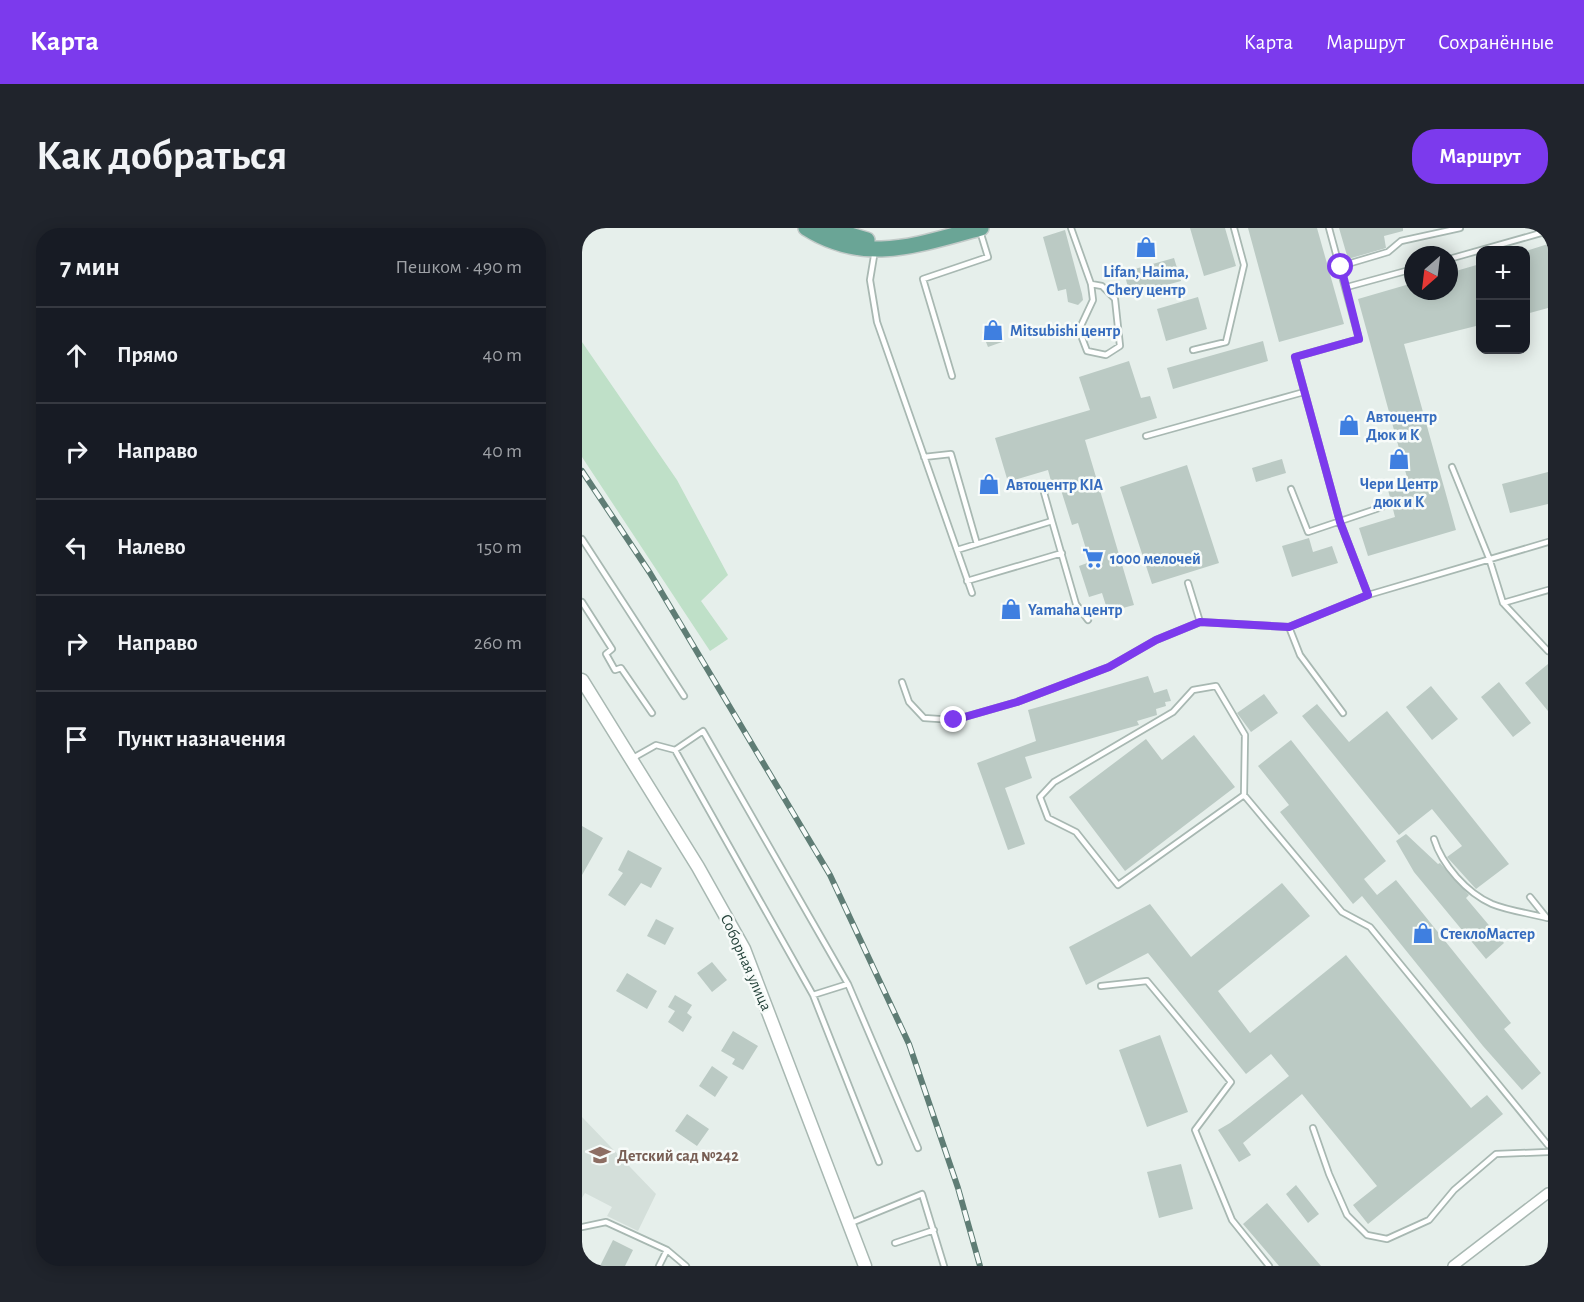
<!DOCTYPE html>
<html lang="ru">
<head>
<meta charset="utf-8">
<style>
  body { margin:0; font-family:"Alegreya Sans",sans-serif; background:#20242c; color:#f1f3f6 }
  .controls { position:absolute; right:18px; top:18px; display:grid; overflow:hidden; border-radius:12px; box-shadow:0 3px 15px #0003 }
  .controls button { width:54px; height:54px; display:grid; place-items:center; padding:0; border:0; border-bottom:2px solid #363941; background:#171b24; color:#f1f3f6; font:30px sans-serif }
  .compass { position:absolute; left:822px; top:18px; width:54px; height:54px; border-radius:50%; background:#171b24; box-shadow:0 3px 15px #0003; rotate:208deg }
  .stop { position:absolute; width:18px; height:18px; margin:-14px; border:4px solid #7c3aed; border-radius:50%; background:#fff }
  .stop.end { background:#7c3aed; border-color:#fff; box-shadow:0 2px 6px #0008 }
  .list { margin:0; padding:0; list-style:none }
  h2 { display:flex; justify-content:space-between; align-items:center; height:78px; margin:0; padding:0 24px; font-size:26px }
  h2 small { font-size:20px; font-weight:400; color:#9ea1a6 }
  .list li { display:grid; grid-template-columns:39px 1fr auto; gap:18px; align-items:center; box-sizing:border-box; height:96px; padding:0 24px; border-top:2px solid #363941 }
  .list b { display:block; font-size:22px; white-space:nowrap }
  .list em { font-size:20px; font-style:normal; color:#9ea1a6 }
  .icon { flex:none; width:33px; height:33px; fill:none; stroke:currentColor; stroke-width:2; stroke-linecap:round; stroke-linejoin:round }
  .map { position:relative; flex:none; width:966px; height:1038px; overflow:hidden; border-radius:24px }
  header { display:flex; align-items:center; gap:36px; box-sizing:border-box; height:84px; padding:0 30px; background:#7c3aed; color:#fff }
  header strong { font-size:28px }
  nav { display:flex; gap:33px; margin-inline-start:auto; font-size:21px }
  .intro { display:flex; align-items:center; justify-content:space-between; box-sizing:border-box; height:144px; padding:0 36px }
  h1 { margin:0; font-size:42px }
  .button { padding:15px 27px; border-radius:24px; background:#7c3aed; color:#fff; font-size:21px; font-weight:700 }
  main { display:flex; gap:36px; padding:0 36px }
  aside { flex:1; background:#171b24; border-radius:24px; box-shadow:0 3px 15px #0003 }
  .map>svg:first-child { display:block }
  .built { fill:#d4dfda }
  .green { fill:#bfe0c8 }
  .building { fill:#bbcac4 }
  .lines { fill:none; stroke-linecap:round; stroke-linejoin:round }
  .service-casing { stroke:#a8b8b2; stroke-width:8 }
  .minor-casing { stroke:#a8b8b2; stroke-width:12 }
  .tertiary-casing { stroke:#a8b8b2; stroke-width:15 }
  .primary-casing { stroke:#c2cac8; stroke-width:18 }
  .service { stroke:#fff; stroke-width:4.5 }
  .minor { stroke:#fff; stroke-width:9 }
  .tertiary { stroke:#fff; stroke-width:12 }
  .primary { stroke:#6aa596; stroke-width:15 }
  .rail-casing { stroke:#5f7d75; stroke-width:6 }
  .rail { stroke:#f7fbf9; stroke-width:4; stroke-dasharray:11; stroke-linecap:butt }
  .route { stroke:#7c3aed; stroke-width:8 }
  .labels { text-anchor:middle; stroke-width:5; stroke-linejoin:round; paint-order:stroke }
  .shop-label { font-size:16px; font-weight:bold; fill:#366cbe; stroke:#f7fbf9; text-anchor:start }
  .street-label { font-size:16px; fill:#24423a; stroke:#f7fbf9 }
  .education-label { font-size:16px; font-weight:bold; fill:#785e54; stroke:#f7fbf9; text-anchor:start }
</style>
</head>
<body>
<header>
<strong>Карта</strong>
<nav><a>Карта</a><a>Маршрут</a><a>Сохранённые</a></nav>
</header>
<div class="intro"><h1>Как добраться</h1><a class="button">Маршрут</a></div>
<main>
<aside>
<h2>7 мин<small>Пешком · 490 m</small></h2>
<ul class="list">
<li><svg class="icon" aria-label="ahead" viewBox="0 0 24 24"><path d="M12 20V5M6 11l6-6 6 6"/></svg><div><b>Прямо</b></div><em>40 m</em></li>
<li><svg class="icon" aria-label="right" viewBox="0 0 24 24"><path d="M7 20v-9h11M14 6l5 5-5 5"/></svg><div><b>Направо</b></div><em>40 m</em></li>
<li><svg class="icon" aria-label="left" viewBox="0 0 24 24"><path d="M17 20v-9H6M10 6l-5 5 5 5"/></svg><div><b>Налево</b></div><em>150 m</em></li>
<li><svg class="icon" aria-label="right" viewBox="0 0 24 24"><path d="M7 20v-9h11M14 6l5 5-5 5"/></svg><div><b>Направо</b></div><em>260 m</em></li>
<li><svg class="icon" aria-label="arrive" viewBox="0 0 24 24"><path d="M6 21V4h12l-3 4 3 4H6"/></svg><div><b>Пункт назначения</b></div></li>
</ul>
</aside>
<div class="map">
<svg width="966" height="1038" viewBox="0 0 966 1038">
  <rect width="100%" height="100%" fill="#e6efeb"/>
  <!-- built -->
  <path class="built" d="M0 889 74 966 56 1003 25 988 30 979 3 965 0 970Z"/>
  <!-- green -->
  <path class="green" d="M0 114 95 252 146 347 119 373 146 411 128 423 0 229Z"/>
  <!-- building -->
  <path class="building" d="M608 0H643L654 38 622 48Z
    M666 0H735L762 96 697 114Z
    M757 0H821V3L802 8 804 20 766 31Z
    M483 2 500 66 501 72 496 77 486 74 484 61 476 63 461 9Z
    M966 16V80L944 86V23Z
    M592 30 599 53 548 67 542 44Z
    M898 36V97L822 116 874 302 786 328 777 300 813 289 805 258 826 253 776 71 831 55V63H867V45Z
    M616 69 625 101 584 113 575 81Z
    M415 98 420 114 406 119 400 104Z
    M681 113 686 133 591 161 585 140Z
    M547 133 559 170 568 168 575 190 503 212 552 377 526 384 520 365 507 369 497 338 508 334 496 295 490 297 479 262 472 264 466 242 426 254 413 210 508 182 497 149Z
    M700 231 704 245 674 254 670 240Z
    M605 237 637 335 570 356 538 259Z
    M966 244V276L928 285 920 256Z
    M727 310 731 324 750 318 756 335 710 349 700 318Z
    M966 436V483L943 455Z
    M566 448 572 465 585 461 589 473 583 474 584 478 574 481 575 487 555 493 557 497 443 529 450 550 423 560 443 616 426 622 395 535 454 513 446 482Z
    M917 454 949 495 931 509 899 469Z
    M849 458 876 491 850 512 824 479Z
    M682 466 696 485 669 504 655 485Z
    M735 476 767 514 805 483 927 636 894 661 865 629 880 618 850 581 817 607 720 488Z
    M612 507 653 559 543 643 487 569 564 511 580 532Z
    M709 512 804 633 782 651 795 667 814 652 929 795 922 801 959 845 940 862 901 818 780 668 771 676 698 584 707 577 676 538Z
    M0 598 21 610 0 647Z
    M824 606 856 636 858 635 887 667 884 670 922 715 904 731 832 644 814 613Z
    M46 622 80 640 69 660 59 655 43 678 26 667 41 645 36 642Z
    M700 655 728 688 636 763 668 805 764 727 889 880 905 867 921 886 786 996 771 977 795 958 720 866 661 915 669 927 657 934 636 902 648 895 707 848 689 826 664 846 566 725 504 757 487 719 568 676 609 729Z
    M74 691 92 700 83 717 65 708Z
    M130 734 145 752 130 764 115 745Z
    M45 745 75 763 65 781 34 763Z
    M93 767 110 777 105 785 110 789 101 804 86 794 93 783 86 779Z
    M151 803 176 818 161 842 150 836 153 831 139 823Z
    M578 807 606 884 565 899 537 822Z
    M130 838 146 849 133 869 117 858Z
    M105 886 127 901 115 918 93 903Z
    M599 936 611 981 577 990 565 944Z
    M714 957 737 986 726 995 704 966Z
    M685 975 739 1038H697L661 996Z
    M31 1012 51 1022 43 1038H18Z"/>
  <g class="lines">
    <defs>
      <path id="service" d="M489 0 509 56 511 72 497 102 505 123 524 127 538 118 533 71 520 58 509 56
        M747 0 777 111 713 129 758 294 786 367
        M293 22 288 52 295 94 390 365
        M867 31 966 3
        M759 38 806 24 819 13 878 0
        M765 59 831 41
        M611 122 644 114 662 37 652 0
        M370 148 341 51 406 29 398 3
        M564 208 722 164
        M342 229 369 226 395 316
        M870 239 907 330 921 375 966 362
        M709 261 726 304 800 279
        M470 293 494 376 506 392
        M0 311 102 468
        M375 322 470 293 461 261
        M385 353 480 325
        M606 355 618 394
        M0 374 30 421 24 426 33 442 39 440 70 485
        M921 375 966 423
        M707 399 718 427 761 485
        M320 454 327 474 342 490 372 492 435 474 527 439 574 412 618 394 707 399 786 367 966 314
        M93 522 121 503 266 756 336 920
        M51 530 74 517 93 522 231 767 297 934
        M662 567 663 507 634 458 611 462 591 484 472 554 458 569 466 590 494 604 536 657 662 567 760 684 788 699 966 917
        M852 611C860 637 885 665 910 676 927 683 947 685 965 690
        M948 669 964 689
        M519 758 565 753 649 854 613 902 650 992 687 1038
        M231 767 266 756
        M731 900 747 946 765 987 785 1007 805 1011 847 992 872 962 914 926 966 924
        M269 995 340 966 362 1038
        M0 999 24 994 85 1022 104 1038
        M313 1015 352 1002
        M77 1038 85 1022"/>
      <path id="minor" d="M871 1038 966 965"/>
      <path id="tertiary" d="M0 452 116 639 162 721 283 1038"/>
      <path id="primary" d="M224 0C284 38 336 16 399 0
        M245 0 285 12"/>
    </defs>
    <!-- service casing -->
    <use href="#service" class="service-casing"/>
    <!-- minor casing -->
    <use href="#minor" class="minor-casing"/>
    <!-- tertiary casing -->
    <use href="#tertiary" class="tertiary-casing"/>
    <!-- primary casing -->
    <use href="#primary" class="primary-casing"/>
    <!-- service -->
    <use href="#service" class="service"/>
    <!-- minor -->
    <use href="#minor" class="minor"/>
    <!-- tertiary -->
    <use href="#tertiary" class="tertiary"/>
    <!-- primary -->
    <use href="#primary" class="primary"/>
    <defs>
      <path id="rail" d="M0 243 68 345 248 647 327 816 376 960 398 1038"/>
    </defs>
    <!-- rail casing -->
    <use href="#rail" class="rail-casing"/>
    <!-- rail -->
    <use href="#rail" class="rail"/>
  </g>
  <g class="lines">
    <!-- route -->
    <path class="route" d="M372 492 435 474 527 439 574 412 618 394 707 399 786 367 758 294 713 129 777 111 759 39"/>
  </g>
  <!-- icons -->
  <defs>
    <symbol id="shop-bare" viewBox="-9 -9 18 18"><path d="M-5-2.5h2.3a2.7 3.5 0 0 1 5.4 0H5L5.5 6h-11ZM-1.5-2.5h3a1.5 2.3 0 0 0-3 0Z" fill="#3f7fe0" stroke="#f7fbf9" stroke-width="2.5" paint-order="stroke"/></symbol>
    <symbol id="supermarket-bare" viewBox="-9 -9 18 18"><path d="M-6-5.5h2.5l.6 2H6L4.5 2H-2.5L-4.4-4H-6ZM-1.5 3.2a1.3 1.3 0 1 0 .1 0ZM3 3.2a1.3 1.3 0 1 0 .1 0Z" fill="#3f7fe0" stroke="#f7fbf9" stroke-width="2.5" paint-order="stroke"/></symbol>
    <symbol id="school-bare" viewBox="-9 -9 18 18"><path d="M0-5L7-2L0 1L-7-2ZM-4 1L0 2.5L4 1V4Q0 6-4 4Z" fill="#8d6e63" stroke="#f7fbf9" stroke-width="2.5" paint-order="stroke"/></symbol>
  </defs>
  <g fill-rule="evenodd">
    <use href="#shop-bare" x="549" y="4" width="30" height="30"/>
    <use href="#shop-bare" x="396" y="87" width="30" height="30"/>
    <use href="#shop-bare" x="752" y="182" width="30" height="30"/>
    <use href="#shop-bare" x="802" y="216" width="30" height="30"/>
    <use href="#shop-bare" x="392" y="241" width="30" height="30"/>
    <use href="#supermarket-bare" x="496" y="315" width="30" height="30"/>
    <use href="#shop-bare" x="414" y="366" width="30" height="30"/>
    <use href="#shop-bare" x="826" y="690" width="30" height="30"/>
    <use href="#school-bare" x="3" y="912" width="30" height="30"/>
  </g>
  <g class="labels">
    <!-- shop labels -->
    <g class="shop-label">
      <text x="564" y="49" text-anchor="middle">Lifan, Haima,<tspan x="564" dy="18">Chery центр</tspan></text>
      <text x="428" y="108">Mitsubishi центр</text>
      <text x="784" y="194">Автоцентр<tspan x="784" dy="18">Дюк и К</tspan></text>
      <text x="817" y="261" text-anchor="middle">Чери Центр<tspan x="817" dy="18">дюк и К</tspan></text>
      <text x="424" y="262">Автоцентр KIA</text>
      <text x="528" y="336">1000 мелочей</text>
      <text x="446" y="387">Yamaha центр</text>
      <text x="858" y="711">СтеклоМастер</text>
    </g>
    <!-- street labels -->
    <g class="street-label">
      <text transform="translate(165 734) rotate(66)" y="6">Соборная улица</text>
    </g>
    <!-- education labels -->
    <g class="education-label">
      <text x="35" y="933">Детский сад №242</text>
    </g>
  </g>
</svg>
<div class="controls">
<button>+</button>
<button>−</button>
</div>
<svg class="compass" viewBox="-18 -18 36 36"><path d="M0-13l5 13h-10z" fill="#e53935"/><path d="M0 13l5-13h-10z" fill="#9ea1a6"/></svg>
<div class="stop" style="left:759px;top:39px"></div>
<div class="stop end" style="left:372px;top:492px"></div>
</div>
</main>
</body>
</html>
